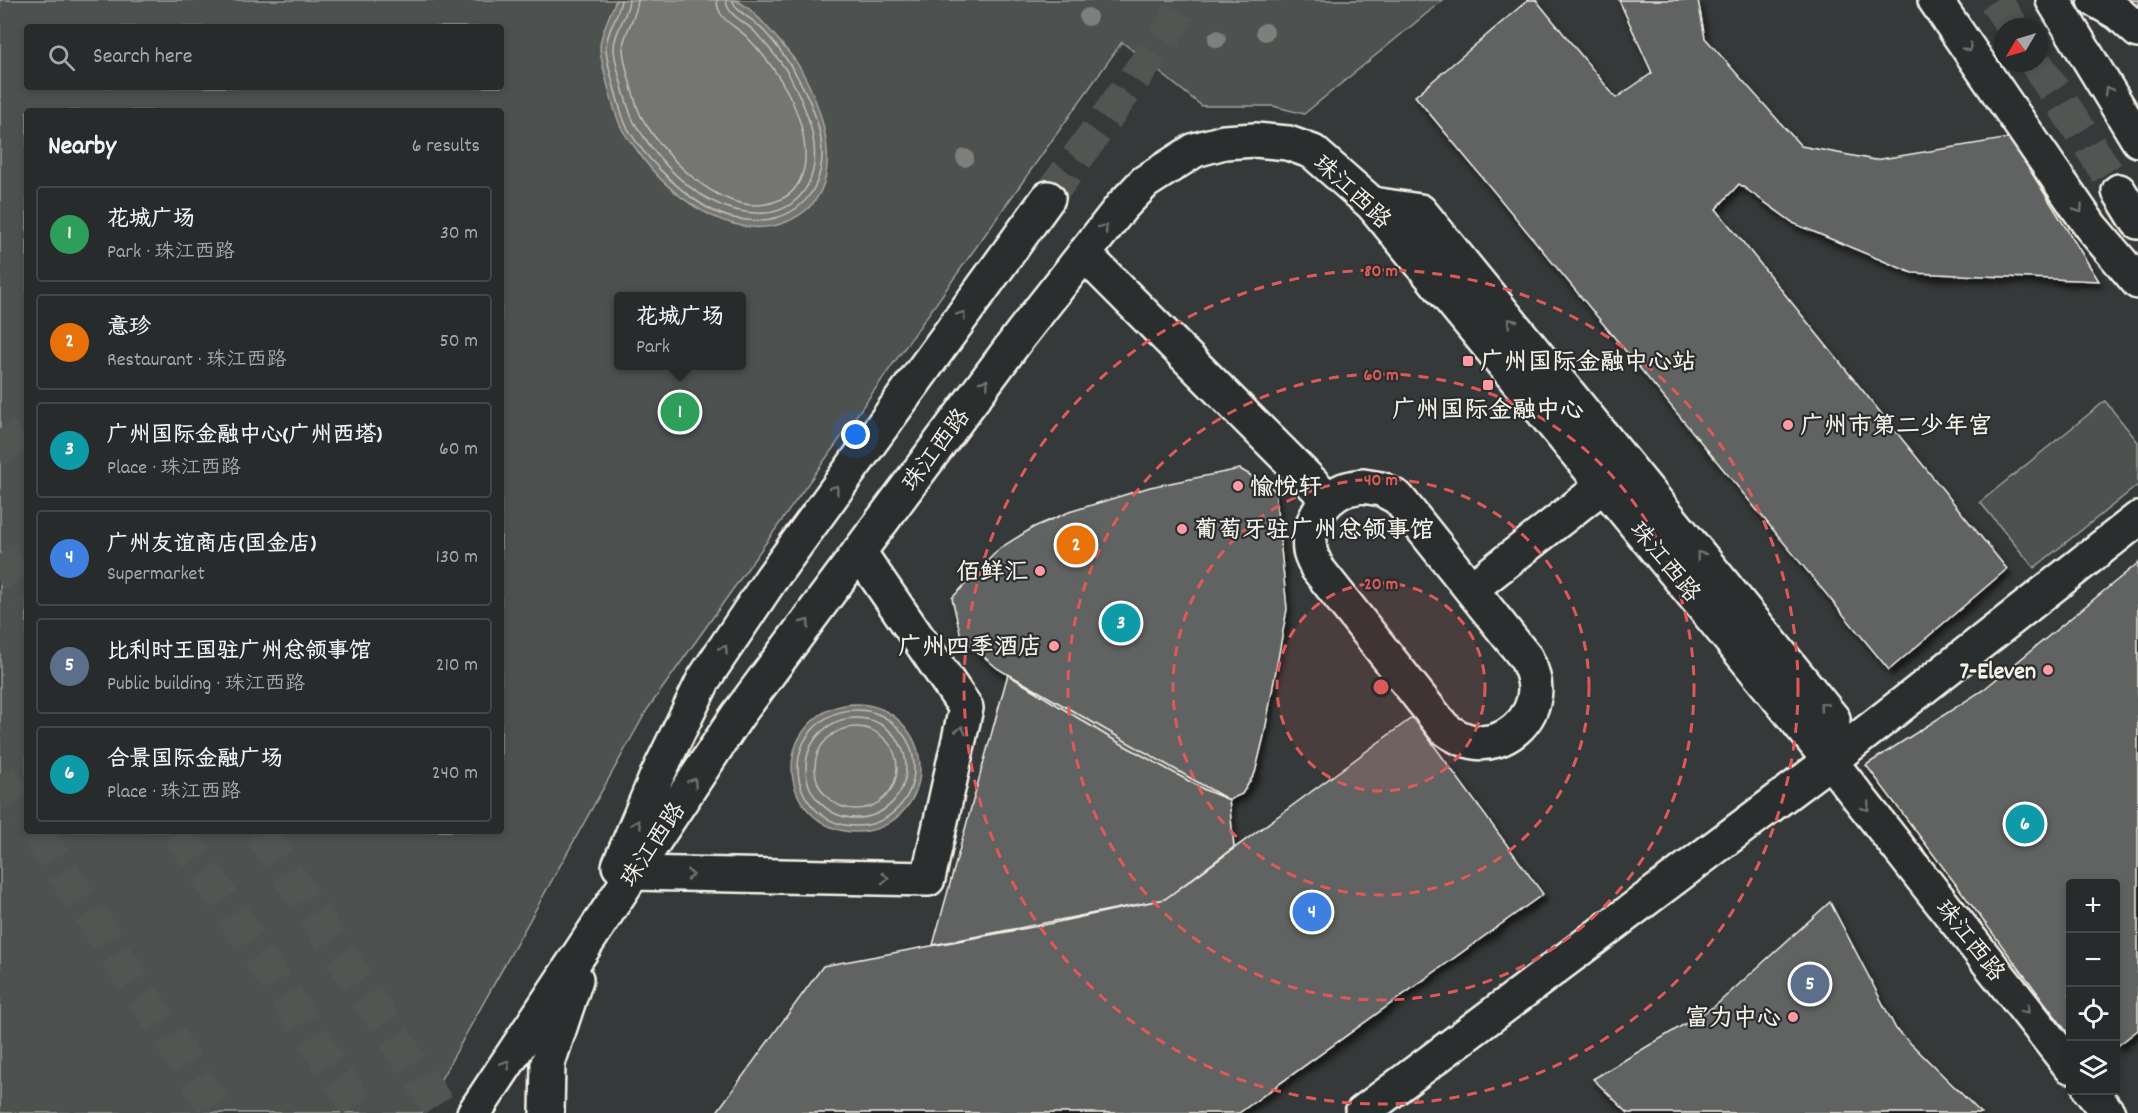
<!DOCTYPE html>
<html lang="en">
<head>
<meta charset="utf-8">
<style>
  body { margin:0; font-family:Dekko,"LXGW WenKai TC",sans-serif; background:#343737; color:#f1f3f6 }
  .controls { position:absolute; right:18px; bottom:18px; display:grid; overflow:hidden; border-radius:6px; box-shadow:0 3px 9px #0003 }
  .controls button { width:54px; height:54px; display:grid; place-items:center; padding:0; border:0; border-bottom:2px solid #444747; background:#282b2b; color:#f1f3f6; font:30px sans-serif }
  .compass { position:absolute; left:1994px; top:18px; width:54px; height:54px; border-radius:50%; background:#282b2b; box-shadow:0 3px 9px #0003; rotate:232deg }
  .you { position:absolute; left:856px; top:435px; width:21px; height:21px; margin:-15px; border:4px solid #fff; border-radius:50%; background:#1a73e8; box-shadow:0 0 0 9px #1a73e833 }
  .badge { display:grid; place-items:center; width:39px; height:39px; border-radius:50%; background:#ff9aa2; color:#fff; font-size:20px; font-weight:700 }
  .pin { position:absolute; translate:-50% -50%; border:3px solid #fff; box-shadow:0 2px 6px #0006 }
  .popup { position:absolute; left:614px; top:292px; width:132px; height:78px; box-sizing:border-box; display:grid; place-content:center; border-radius:6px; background:#282b2b; filter:drop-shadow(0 2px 4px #0005); font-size:20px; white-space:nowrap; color:#a5a7a9 }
  .popup b { font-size:22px; color:#f1f3f6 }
  .popup::after { content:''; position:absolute; left:50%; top:100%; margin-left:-12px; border:12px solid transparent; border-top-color:#282b2b }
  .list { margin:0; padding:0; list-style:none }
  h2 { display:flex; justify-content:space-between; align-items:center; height:78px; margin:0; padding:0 24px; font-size:26px }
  h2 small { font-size:20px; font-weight:400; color:#a5a7a9 }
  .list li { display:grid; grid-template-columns:39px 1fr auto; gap:18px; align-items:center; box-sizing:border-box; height:96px; margin:0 12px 12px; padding:0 12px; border:2px solid #444747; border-radius:6px }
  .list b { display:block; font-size:22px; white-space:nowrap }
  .list p { margin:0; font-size:20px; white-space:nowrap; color:#a5a7a9 }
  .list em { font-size:20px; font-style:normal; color:#a5a7a9 }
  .icon { flex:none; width:33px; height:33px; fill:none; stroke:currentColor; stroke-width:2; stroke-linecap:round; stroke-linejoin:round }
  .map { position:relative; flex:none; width:2138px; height:1113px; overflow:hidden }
  .search { position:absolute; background:#282b2b; box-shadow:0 3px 9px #0003; left:24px; top:24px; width:480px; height:66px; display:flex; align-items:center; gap:15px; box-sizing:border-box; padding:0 21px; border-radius:6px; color:#a5a7a9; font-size:22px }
  .panel { position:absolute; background:#282b2b; box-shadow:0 3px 9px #0003; left:24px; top:108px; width:480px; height:726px; border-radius:6px }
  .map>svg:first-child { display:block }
  .green { fill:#4e514f; stroke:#a1a19c; stroke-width:1.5; fill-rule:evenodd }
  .water { fill:#757572; stroke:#a8a7a1; stroke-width:1.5 }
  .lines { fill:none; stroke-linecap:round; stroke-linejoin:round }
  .shore { stroke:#c1bfb9; stroke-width:1.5 }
  .building { fill:#616362; stroke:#f4f1e8; stroke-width:1.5; filter:url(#shadow) }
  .minor-tunnel { stroke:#525553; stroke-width:33; stroke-dasharray:33 16; stroke-linecap:butt }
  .major-tunnel { stroke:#525553; stroke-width:33; stroke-dasharray:33 16; stroke-linecap:butt }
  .minor-casing { stroke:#f4f1e8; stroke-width:38 }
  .major-casing { stroke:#f4f1e8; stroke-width:38 }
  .minor { stroke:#2a2d2e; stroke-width:33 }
  .major { stroke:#2a2d2e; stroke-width:33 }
  .tree { fill:#7f7f7c }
  .oneway { stroke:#71726f }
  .ring { fill:none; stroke:#de5a58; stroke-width:3; stroke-dasharray:10 8 }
  .poi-dot { fill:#ff9aa2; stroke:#2a2d2e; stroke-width:2 }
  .labels { text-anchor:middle; stroke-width:4.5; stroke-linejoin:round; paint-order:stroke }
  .street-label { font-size:24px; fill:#f4f1e8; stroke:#2a2d2e }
  .poi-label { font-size:24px; font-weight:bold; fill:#f4f1e8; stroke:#2a2d2e; text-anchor:start }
  .centre { fill:#de5a58; stroke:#2a2d2e; stroke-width:3 }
  .ring-label { font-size:18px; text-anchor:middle; font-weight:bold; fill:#de5a58; stroke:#2a2d2e; stroke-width:4.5; stroke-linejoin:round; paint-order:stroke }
</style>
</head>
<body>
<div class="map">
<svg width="2138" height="1113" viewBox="0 0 2138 1113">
  <defs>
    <filter id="shadow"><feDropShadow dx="3.5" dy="6" stdDeviation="3" flood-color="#0009"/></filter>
  </defs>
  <rect width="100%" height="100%" fill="#363939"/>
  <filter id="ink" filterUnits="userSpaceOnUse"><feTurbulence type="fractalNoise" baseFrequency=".0167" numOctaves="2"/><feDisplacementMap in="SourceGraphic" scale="12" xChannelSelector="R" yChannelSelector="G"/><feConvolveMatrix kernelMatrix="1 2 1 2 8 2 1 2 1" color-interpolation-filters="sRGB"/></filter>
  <g filter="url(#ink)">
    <!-- green -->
    <path class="green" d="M0 0H1443L1304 114 1273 106H1202L1122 42 647 710 422 1113H0ZM27 27H501V87H27ZM27 111H501V831H27ZM618 296H742V366H618Z
      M2105 401 2138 442V485L2034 568 1980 502Z"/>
    <!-- water -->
    <path class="water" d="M616 0C643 0 671 0 698 0 709 0 723 0 734 0 748 3 771 31 781 43 787 51 795 59 800 68 822 107 848 181 801 214 745 253 670 199 639 153 633 144 625 136 621 127 615 115 600 60 600 47 600 34 611 13 616 0Z
      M792 768a64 64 0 1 1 128 0a64 64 0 1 1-128 0Z"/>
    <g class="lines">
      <!-- shore -->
      <path class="shore" d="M621 0C619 16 606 31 606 48 606 61 620 110 625 123 639 152 678 191 706 207 743 229 797 226 816 184 838 134 793 59 758 25 750 17 734 11 733 0
        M629 0C628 16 614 31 614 48 614 61 627 105 632 118 635 125 640 131 644 137 671 177 714 216 766 213 779 212 792 205 801 195 829 161 807 108 789 75 781 60 766 45 755 32 745 21 727 16 726 0
        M638 0C637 17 624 31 623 48 623 60 636 108 642 118 667 160 731 228 785 197 798 190 805 172 805 158 806 113 777 68 747 37 735 25 717 20 717 0
        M798 768a58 58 0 1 1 116 0a58 58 0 1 1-116 0Z
        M806 768a50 50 0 1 1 100 0a50 50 0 1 1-100 0Z
        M815 768a41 41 0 1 1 82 0a41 41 0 1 1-82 0Z"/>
    </g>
    <!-- building -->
    <path class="building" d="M1528 0H1536L1616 98 1652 73 1619 0H1698L1705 38 1801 146 1875 160 2010 138 2099 281 1912 273 1795 224 1739 184 1716 209 2007 569 1889 670 1415 96Z
      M2122 0H2138V17Z
      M1240 469 1275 490 1287 609 1264 736 1255 773 1242 794 1229 800 1205 790 1107 736 997 668 961 637 952 598 1000 548 1034 527 1069 512 1150 487Z
      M2138 563V1030L2116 1047V884H2070V1036L1866 765 1983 690Z
      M1008 674 1229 800 1234 847 1165 899 933 945Z
      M1413 717 1543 894 1239 1113H716L823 966 1044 925 1165 899Z
      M1830 902 1896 1029 1981 1113H1628L1593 1079 1715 1006Z"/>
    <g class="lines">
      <!-- minor-tunnel -->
      <path class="minor-tunnel" d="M1995 0 2013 27
        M2036 63 2119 191"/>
      <!-- major-tunnel -->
      <path class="major-tunnel" d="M1048 198 1166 35 1185 0
        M0 429 27 470
        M0 554 27 596
        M0 774 27 816
        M36 831 211 1102 216 1113
        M179 831 361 1113
        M260 831 443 1113"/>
      <defs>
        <path id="minor" d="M1935 0 2091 227 2138 282
          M2053 0 2138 140
          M2095 0 2118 13 2138 31
          M2119 191 2138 222
          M1372 204 1420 211 1833 719 1830 761
          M1084 254 1329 500
          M1363 486 1381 489 1398 498 1526 658C1531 669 1535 678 1535 690 1534 721 1504 747 1474 742 1462 740 1453 735 1444 728L1317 568C1315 562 1311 556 1310 550 1307 526 1321 500 1344 490 1350 488 1357 487 1363 486Z
          M1471 589 1604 485
          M632 873 928 879 966 708 859 552
          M1362 1113 1830 761 2138 519"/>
        <path id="major" d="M619 866 656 778 704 679 771 579 1048 198
          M2090 1090 2108 1113
          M474 1113 737 716 1021 334 1122 206 1145 182 1195 150 1224 142 1255 140 1288 143 1313 152 1372 204 1830 761 2070 1066
          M547 1113 548 1063 576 979"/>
      </defs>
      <!-- minor casing -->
      <use href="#minor" class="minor-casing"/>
      <!-- major casing -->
      <use href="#major" class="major-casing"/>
      <!-- minor -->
      <use href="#minor" class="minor"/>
      <!-- major -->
      <use href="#major" class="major"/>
    </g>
    <!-- trees -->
    <g class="tree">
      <circle cx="1088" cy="17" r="9"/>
      <circle cx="1265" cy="32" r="9"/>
      <circle cx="1217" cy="39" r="9"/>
      <circle cx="965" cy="158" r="9"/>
    </g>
    <!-- one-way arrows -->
    <defs><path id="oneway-chevron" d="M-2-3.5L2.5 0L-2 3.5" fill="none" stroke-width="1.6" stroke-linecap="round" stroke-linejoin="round" transform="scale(1.5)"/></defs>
    <g class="oneway">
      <use href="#oneway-chevron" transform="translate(1968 48) rotate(56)"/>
      <use href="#oneway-chevron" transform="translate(2108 90) rotate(-121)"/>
      <use href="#oneway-chevron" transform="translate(2079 209) rotate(56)"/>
      <use href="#oneway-chevron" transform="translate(1104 228) rotate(-51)"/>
      <use href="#oneway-chevron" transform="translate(962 315) rotate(-54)"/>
      <use href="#oneway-chevron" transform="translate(1511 322) rotate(-129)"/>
      <use href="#oneway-chevron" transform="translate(985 383) rotate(-53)"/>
      <use href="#oneway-chevron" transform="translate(835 489) rotate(-54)"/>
      <use href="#oneway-chevron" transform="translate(1700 555) rotate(-129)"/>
      <use href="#oneway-chevron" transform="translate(806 623) rotate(-53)"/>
      <use href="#oneway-chevron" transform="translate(724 649) rotate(-56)"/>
      <use href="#oneway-chevron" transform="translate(1823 706) rotate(-130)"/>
      <use href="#oneway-chevron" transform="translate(961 730) rotate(-78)"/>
      <use href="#oneway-chevron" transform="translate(693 782) rotate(-56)"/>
      <use href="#oneway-chevron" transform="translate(1866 807) rotate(52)"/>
      <use href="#oneway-chevron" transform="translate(637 824) rotate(-67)"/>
      <use href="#oneway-chevron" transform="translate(690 875) rotate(2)"/>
      <use href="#oneway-chevron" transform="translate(885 878) rotate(1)"/>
      <use href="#oneway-chevron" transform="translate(2026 1010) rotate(52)"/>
      <use href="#oneway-chevron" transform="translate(506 1064) rotate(-57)"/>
    </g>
  </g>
  <!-- distance rings -->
  <circle cx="1381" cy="687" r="104" fill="#de5a58" fill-opacity=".12"/>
  <g class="ring">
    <circle cx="1381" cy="687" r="104"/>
    <circle cx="1381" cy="687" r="208"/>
    <circle cx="1381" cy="687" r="313"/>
    <circle cx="1381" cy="687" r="417"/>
  </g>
  <!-- markers -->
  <g class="poi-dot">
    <rect x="1462" y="355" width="12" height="12" rx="3"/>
    <rect x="1482" y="379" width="12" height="12" rx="3"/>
    <circle cx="1788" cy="425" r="6"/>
    <circle cx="1238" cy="486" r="6"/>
    <circle cx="1182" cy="529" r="6"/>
    <circle cx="1040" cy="571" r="6"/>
    <circle cx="1054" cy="646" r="6"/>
    <circle cx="2048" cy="670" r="6"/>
    <circle cx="1793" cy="1017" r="6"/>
  </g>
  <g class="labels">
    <!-- street labels -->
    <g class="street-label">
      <text transform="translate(1353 191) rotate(43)" y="8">珠江西路</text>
      <text transform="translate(935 449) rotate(-53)" y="8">珠江西路</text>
      <text transform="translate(1666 561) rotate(51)" y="8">珠江西路</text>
      <text transform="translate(652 844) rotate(-56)" y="8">珠江西路</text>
      <text transform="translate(1971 940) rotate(52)" y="8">珠江西路</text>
    </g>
    <!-- poi labels -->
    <g class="poi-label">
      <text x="1480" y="369">广州国际金融中心站</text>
      <text x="1488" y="417" text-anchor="middle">广州国际金融中心</text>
      <text x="1800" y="433">广州市第二少年宫</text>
      <text x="1250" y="494">愉悦轩</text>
      <text x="1194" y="537">葡萄牙驻广州总领事馆</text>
      <text x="1028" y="579" text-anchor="end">佰鲜汇</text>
      <text x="1042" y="654" text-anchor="end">广州四季酒店</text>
      <text x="2036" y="678" text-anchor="end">7-Eleven</text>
      <text x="1781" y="1025" text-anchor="end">富力中心</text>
    </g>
  </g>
  <circle cx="1381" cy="687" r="9" class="centre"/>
  <g class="ring-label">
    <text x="1381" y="276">80 m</text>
    <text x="1381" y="380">60 m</text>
    <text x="1381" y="485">40 m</text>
    <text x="1381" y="589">20 m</text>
  </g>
</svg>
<div class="controls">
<button>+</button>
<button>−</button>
<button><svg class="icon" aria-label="locate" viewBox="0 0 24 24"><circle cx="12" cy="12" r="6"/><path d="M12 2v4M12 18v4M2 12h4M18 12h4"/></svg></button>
<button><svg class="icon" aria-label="layers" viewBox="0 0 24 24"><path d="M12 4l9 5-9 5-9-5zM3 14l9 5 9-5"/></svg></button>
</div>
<svg class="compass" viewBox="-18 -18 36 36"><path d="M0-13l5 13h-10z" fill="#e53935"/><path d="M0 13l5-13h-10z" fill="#a5a7a9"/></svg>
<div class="you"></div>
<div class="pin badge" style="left:680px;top:412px;background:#2e9e5b">1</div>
<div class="popup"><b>花城广场</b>Park</div>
<div class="pin badge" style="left:1076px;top:545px;background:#e8710a">2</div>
<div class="pin badge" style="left:1121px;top:623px;background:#0f9aa8">3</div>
<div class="pin badge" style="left:1312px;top:912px;background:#3f7fe0">4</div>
<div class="pin badge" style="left:1810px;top:984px;background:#5c6f8a">5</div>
<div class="pin badge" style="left:2025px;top:824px;background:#0f9aa8">6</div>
<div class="search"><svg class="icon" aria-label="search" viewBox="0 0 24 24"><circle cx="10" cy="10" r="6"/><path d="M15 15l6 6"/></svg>Search here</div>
<section class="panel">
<h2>Nearby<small>6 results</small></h2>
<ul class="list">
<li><span class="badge" style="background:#2e9e5b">1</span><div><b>花城广场</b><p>Park · 珠江西路</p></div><em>30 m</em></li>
<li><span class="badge" style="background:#e8710a">2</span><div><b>意珍</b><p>Restaurant · 珠江西路</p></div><em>50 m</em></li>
<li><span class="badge" style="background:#0f9aa8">3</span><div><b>广州国际金融中心(广州西塔)</b><p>Place · 珠江西路</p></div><em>60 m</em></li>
<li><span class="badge" style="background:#3f7fe0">4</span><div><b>广州友谊商店(国金店)</b><p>Supermarket</p></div><em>130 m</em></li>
<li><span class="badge" style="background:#5c6f8a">5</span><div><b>比利时王国驻广州总领事馆</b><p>Public building · 珠江西路</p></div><em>210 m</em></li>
<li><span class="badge" style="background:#0f9aa8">6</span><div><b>合景国际金融广场</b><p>Place · 珠江西路</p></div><em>240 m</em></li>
</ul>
</section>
</div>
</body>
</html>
